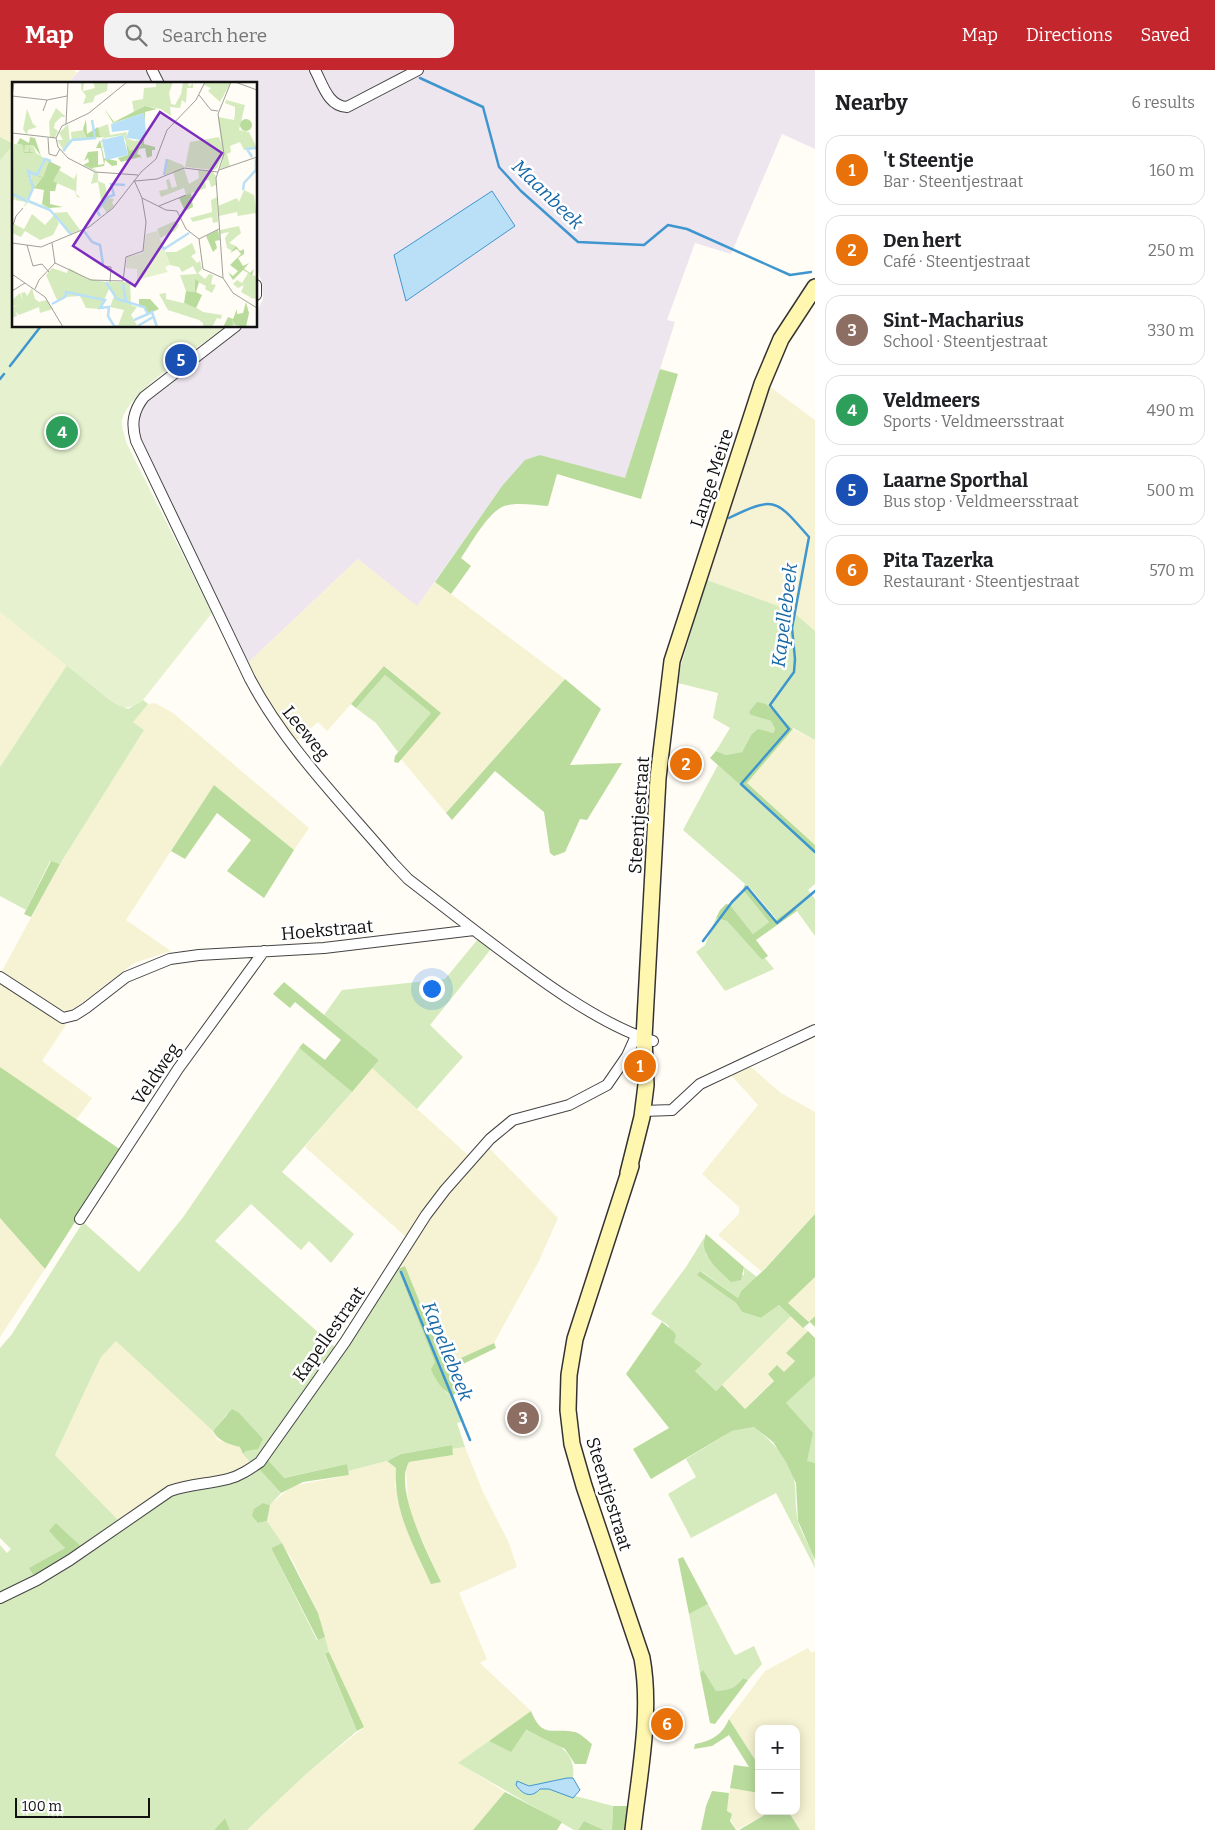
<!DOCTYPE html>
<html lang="en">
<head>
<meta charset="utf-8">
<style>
  body { margin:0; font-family:Bitter,serif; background:#f2f2f2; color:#202124 }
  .controls { position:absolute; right:15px; bottom:15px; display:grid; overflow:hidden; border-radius:10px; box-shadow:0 2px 12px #0003 }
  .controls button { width:45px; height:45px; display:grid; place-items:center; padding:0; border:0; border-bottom:1px solid #e0e0e0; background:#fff; color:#202124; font:25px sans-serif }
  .scale { position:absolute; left:15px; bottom:12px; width:135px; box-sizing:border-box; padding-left:5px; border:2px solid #111; border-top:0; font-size:14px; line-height:18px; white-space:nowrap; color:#111; -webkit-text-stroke:4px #fff; paint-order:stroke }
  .you { position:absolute; left:431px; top:918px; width:18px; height:18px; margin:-12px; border:4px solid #fff; border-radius:50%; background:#1a73e8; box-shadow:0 0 0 8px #1a73e833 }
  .badge { display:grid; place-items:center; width:32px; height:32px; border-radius:50%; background:#c4262e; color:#fff; font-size:16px; font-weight:700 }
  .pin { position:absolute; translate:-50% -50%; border:2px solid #fff; box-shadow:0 1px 5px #0006 }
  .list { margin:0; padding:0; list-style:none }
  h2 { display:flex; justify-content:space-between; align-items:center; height:65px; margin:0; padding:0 20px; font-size:21px }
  h2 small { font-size:16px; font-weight:400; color:#757577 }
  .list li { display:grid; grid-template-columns:32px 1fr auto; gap:15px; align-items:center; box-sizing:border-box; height:70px; margin:0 10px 10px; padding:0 10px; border:1px solid #e0e0e0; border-radius:15px }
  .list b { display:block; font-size:19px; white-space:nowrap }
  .list p { margin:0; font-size:16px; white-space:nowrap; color:#757577 }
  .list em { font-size:16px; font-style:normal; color:#757577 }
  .icon { flex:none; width:28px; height:28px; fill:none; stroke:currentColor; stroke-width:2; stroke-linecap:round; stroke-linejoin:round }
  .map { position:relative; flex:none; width:815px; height:1760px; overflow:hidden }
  header { display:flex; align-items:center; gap:30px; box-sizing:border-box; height:70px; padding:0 25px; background:#c4262e; color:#fff }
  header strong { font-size:24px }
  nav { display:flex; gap:28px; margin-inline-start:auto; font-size:18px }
  .search { width:350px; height:45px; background:#f2f2f2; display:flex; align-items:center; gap:12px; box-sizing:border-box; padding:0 18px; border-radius:15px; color:#757577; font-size:19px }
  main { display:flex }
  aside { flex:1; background:#fff }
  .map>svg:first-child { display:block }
  .industrial { fill:#eee6ef }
  .farmland { fill:#f6f3d4 }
  .green { fill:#d5ebbd }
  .forest { fill:#b9dc9c }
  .pitch { fill:#e6f2cf }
  .water { fill:#b9e0f7; stroke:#3f96cf }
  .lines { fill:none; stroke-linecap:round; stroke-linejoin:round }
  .stream { stroke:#3f96cf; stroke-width:2.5 }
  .street-casing { stroke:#444; stroke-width:12 }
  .secondary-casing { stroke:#333; stroke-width:18 }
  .street { stroke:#fff; stroke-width:10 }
  .secondary { stroke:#fff6b0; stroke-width:15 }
  .labels { text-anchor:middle; stroke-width:5; stroke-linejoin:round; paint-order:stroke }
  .street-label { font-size:18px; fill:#111; stroke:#fff }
  .water-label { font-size:19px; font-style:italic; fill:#1768a6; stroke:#fff }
  .inset-river { fill:none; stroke:#b9e0f7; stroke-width:2.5 }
  .inset-road { fill:none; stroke:#a09f9a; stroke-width:1 }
  .view { fill:#7b2cbf; fill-opacity:0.15; stroke:#7b2cbf; stroke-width:2.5 }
  .inset-edge { fill:none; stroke:#111; stroke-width:2.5 }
</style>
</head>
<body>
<header>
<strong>Map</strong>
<div class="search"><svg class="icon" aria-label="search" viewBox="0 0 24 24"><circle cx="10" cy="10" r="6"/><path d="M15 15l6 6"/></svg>Search here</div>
<nav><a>Map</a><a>Directions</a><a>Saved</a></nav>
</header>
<main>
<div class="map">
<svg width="815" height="1760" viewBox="0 0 815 1760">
  <rect width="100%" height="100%" fill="#fffdf5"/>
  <!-- industrial -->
  <path class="industrial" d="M80 0H815V79L782 64 731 184 695 173 667 250 675 252 625 409 540 385 502 416 417 537 358 489 248 593 139 365 138 351 147 331 246 256H256V244L263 229 262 213 256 196V14H67Z"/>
  <!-- farmland -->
  <path class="farmland" d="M0 0H74L77 3 67 14H14V74L0 67Z
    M769 316 815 350V561L792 541 707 510Z
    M358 489 417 536 435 512 565 609 446 743 401 689 440 643 385 596 327 661 318 652 296 671 276 645 248 593Z
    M0 542 67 595 0 697Z
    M155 633 173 643 309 758 294 780 214 715 126 850 171 881 134 893 75 938 66 941 58 940 2 901 60 794 144 660 133 652 138 644 148 634Z
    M793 659 815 670V775L747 713Z
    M0 912 66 955 42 991 92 1028 76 1050 0 997Z
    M749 995 781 1023 815 1042V1144L762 1202 718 1165 739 1144V1137L702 1104 758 1035 730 1004Z
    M372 998 468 1085 424 1138 407 1168 305 1077Z
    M489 1078 558 1148 539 1191 494 1273 452 1292 441 1287 405 1197 398 1199 434 1141Z
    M0 1148 45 1199 0 1267Z
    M815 1207V1246L810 1252 788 1233Z
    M791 1246 808 1261 787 1283 795 1291 784 1302 777 1295 768 1304 774 1310 745 1339 722 1315Z
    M116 1270 210 1357 218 1370 240 1377 243 1384 254 1391 247 1397 230 1404 162 1421 118 1450 55 1385 101 1287Z
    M465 1377 483 1422 509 1473 517 1497 459 1523 487 1589 480 1593 531 1641 459 1693 505 1722 473 1760H247L305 1705 364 1657 329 1582 318 1543 293 1491 267 1451 270 1435 292 1416 349 1405 348 1401 387 1391 396 1398 395 1417 441 1512 412 1448 408 1433 406 1398 409 1392 453 1385 452 1379Z
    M808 1578 811 1583 815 1581V1760H800L788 1741H796V1659H759V1696L729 1649 765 1601Z
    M730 1718 759 1723V1741L771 1742 736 1760 727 1742Z"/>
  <!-- green -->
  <path class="green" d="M0 67 14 74 0 91Z
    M707 510 792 541 815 561V670L784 653 766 634 751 645 771 651 775 659 773 663 765 662 751 665 742 682 726 685 716 681 730 658 713 648 718 623 678 613 681 595Z
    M67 595 111 631 128 639 143 630 148 634 133 652 144 660 60 794 50 791 26 840 0 826V697Z
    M385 605 432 643 398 682 376 653 356 638Z
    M718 695 815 782V814L808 820 815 829V866L794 837 777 850 752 820 683 760Z
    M743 820 769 852 753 864 730 835Z
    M716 848 727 851 762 890 765 888 774 899 725 921 696 882 705 875Z
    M478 869 491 879 430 955 463 987 417 1039 372 998 379 990 324 945 342 920 445 909Z
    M299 978 352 1022 282 1102 354 1164 331 1193 309 1171 301 1180 251 1134 215 1171 336 1278 261 1384 250 1392 243 1384 246 1381 227 1344 213 1361 116 1271 101 1287 55 1385 118 1450 81 1476 56 1453 65 1478 30 1498 34 1506 0 1522V1475L7 1483 11 1479 0 1468V1278L12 1264 83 1152 139 1202 184 1146Z
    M704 1168 706 1185 726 1207 744 1205V1197L757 1207 741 1221 738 1228 701 1201 698 1205 736 1233 742 1242 761 1248 779 1235 791 1246 716 1321 695 1301 701 1294 674 1272 668 1255 651 1244 686 1197Z
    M398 1199 436 1292 435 1308 446 1322 453 1326 464 1351 457 1353 465 1377 452 1379V1375L401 1384 387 1391 348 1401 347 1394 283 1408 267 1389Z
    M815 1306V1393L807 1392 786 1333Z
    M754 1357C771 1371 794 1392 795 1416 796 1428 795 1442 799 1455 804 1469 815 1483 815 1498L776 1423 691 1468 668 1424 696 1407 686 1389 732 1361Z
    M259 1399 281 1423 270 1435 263 1433 258 1453 267 1451 282 1473 271 1478 317 1570 325 1567 329 1582 325 1585 357 1661 305 1705 247 1760H230L225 1748 214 1760H0V1534L44 1513 172 1426 236 1412 249 1407Z
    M708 1534 734 1584 736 1585 754 1576 762 1594 748 1610 743 1608C736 1618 729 1620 716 1621L703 1601 700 1603 689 1544Z
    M525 1660C550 1672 577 1676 573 1708L529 1716 517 1711 516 1715 549 1719 613 1736 612 1760H604L584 1751 578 1760H574L458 1693 489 1671 511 1681Z"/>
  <!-- forest -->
  <path class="forest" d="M660 299 678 304 641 429 557 404 548 436C534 435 517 432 504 436 488 442 471 474 461 488L471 496 451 524 435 512 502 416 525 390 540 385 625 408Z
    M384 596 441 643 398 693 394 692 395 686 431 643 385 605 356 638 351 634Z
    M565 609 601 639 570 695 622 693 587 750 580 749 565 782 554 786 550 783 544 742 495 701 452 750 446 743Z
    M757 632 766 634 793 659 747 713 815 775V782L710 688 716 681 726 685 742 682 751 665 758 659 773 663 775 659 771 651 751 645 749 642Z
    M214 715 294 780 264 828 227 801 251 770 217 743 185 789 171 781Z
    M51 791 60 794 31 847 24 844Z
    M745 814 776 850 794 837 797 841 756 870 768 886 762 890 727 851 716 848 720 840 726 834 730 835 753 864 769 852 743 820Z
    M284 912 379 990 352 1022 299 978 303 973 325 990 341 970 295 932 290 938 273 924Z
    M0 997 121 1080 45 1199 0 1148Z
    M815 1144V1207L788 1233 809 1252 815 1246V1257L810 1252 803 1258 779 1235 761 1248 742 1242 736 1233 697 1205 700 1201 738 1228 741 1221 765 1199Z
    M706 1164 744 1197 741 1210 731 1212C719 1200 697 1184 706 1164Z
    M405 1196 442 1287 452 1292 494 1273 496 1278 459 1296 454 1315 457 1321 453 1326C442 1320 435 1310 431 1299L435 1292 398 1199Z
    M662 1252 674 1262 676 1266 674 1272 702 1294 695 1301 716 1321 722 1315 745 1339 774 1311 768 1304 777 1295 784 1302 795 1291 786 1283 808 1261 815 1268V1306L786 1333 813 1363 807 1391 815 1393V1490L798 1451 796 1413 786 1392 773 1372 754 1357 732 1361 651 1409 633 1379 669 1358 626 1304Z
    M232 1339 239 1343 263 1369 258 1379 246 1381 243 1384 240 1377C229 1374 219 1372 213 1361Z
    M452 1375 453 1385 409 1392C393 1418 429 1486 441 1512L431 1514C414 1476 393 1441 396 1398L387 1391 401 1384Z
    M267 1389 284 1408 347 1394 349 1405 303 1412 281 1423 259 1399Z
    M263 1433 270 1435 267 1451 258 1453 252 1446 254 1439Z
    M56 1453 81 1476 34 1506 29 1498 65 1478 49 1461Z
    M282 1473 318 1543 325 1567 318 1570 271 1478Z
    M683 1487 708 1534 689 1544 678 1489Z
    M329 1582 364 1657 357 1661 325 1584Z
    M703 1600 716 1621C729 1620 736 1618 743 1608L748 1610 715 1654 710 1653 700 1603Z
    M531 1641C543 1670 552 1657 575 1662 580 1663 587 1670 592 1674L586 1694H575L565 1679 526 1660 511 1682 489 1671Z
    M729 1649 759 1696V1723L730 1718 734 1695 749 1697 729 1665 712 1676 694 1679 695 1674C712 1671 723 1664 729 1649Z
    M712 1721 729 1723 727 1741 732 1744 730 1751 736 1760H701L706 1736Z
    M505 1722 562 1752 557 1760H473Z
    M613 1736H629L627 1760H612Z
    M771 1741H788L800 1760H739Z
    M225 1748 230 1760H214Z
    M584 1751 604 1760H578Z"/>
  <!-- pitch -->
  <path class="pitch" d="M14 74V256H227C204 274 123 324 122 353 122 359 125 366 126 372L212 543 143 630C129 639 125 640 111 631L0 542V91Z"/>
  <!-- water -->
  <path class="water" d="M492 121 515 156 406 231 394 185Z
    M567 1708H573L580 1720 573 1728 549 1719H540C531 1729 522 1724 516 1715L517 1711 529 1716Z"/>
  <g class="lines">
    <!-- stream -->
    <path class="stream" d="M420 8 483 37 499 97 521 121 578 172 644 175 668 155 687 159 790 205 811 202
      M10 296 41 256
      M0 309 4 304
      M729 448C776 425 776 430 809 467L792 558 795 589 794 602 770 635 789 659 741 714 815 782
      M703 871 732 832 747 817 777 853 815 821
      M401 1202 470 1370"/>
    <defs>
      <path id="street" d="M152 0 159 14
        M315 0C323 15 328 36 347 37L418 0
        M256 215V225
        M236 256 144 327C133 341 131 354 136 371L250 609C286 677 342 733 392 792L408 809 474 860
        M0 907 63 948 75 945 86 938 126 907 170 889 199 885 324 878 474 860C523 897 594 953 653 971
        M643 1041 672 1040 700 1014 815 960
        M80 1149 178 999 264 881
        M0 1528 37 1510 70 1490 170 1421C189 1414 209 1414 228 1409 240 1406 250 1399 260 1392L345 1272 426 1145 445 1120 490 1069 513 1050 569 1035 607 1015 627 986 636 966"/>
      <path id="secondary" d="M631 1096 575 1269 569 1305 568 1340 572 1374 584 1416 642 1588C652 1643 639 1705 633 1760
        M628 1103 642 1047 646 1015 644 968 658 708 672 591 762 314 781 269 815 217"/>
    </defs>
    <!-- street casing -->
    <use href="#street" class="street-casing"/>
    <!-- secondary casing -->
    <use href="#secondary" class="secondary-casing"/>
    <!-- street -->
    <use href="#street" class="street"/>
    <!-- secondary -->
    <use href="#secondary" class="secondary"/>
  </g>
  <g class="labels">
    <!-- street labels -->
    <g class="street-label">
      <text transform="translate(712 408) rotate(-72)" y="6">Lange Meire</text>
      <text transform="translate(306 663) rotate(51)" y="6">Leeweg</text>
      <text transform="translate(639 745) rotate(-86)" y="6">Steentjestraat</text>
      <text transform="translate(327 860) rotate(-5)" y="6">Hoekstraat</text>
      <text transform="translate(156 1004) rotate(-56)" y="6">Veldweg</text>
      <text transform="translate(329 1264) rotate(-55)" y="6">Kapellestraat</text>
      <text transform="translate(609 1424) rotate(73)" y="6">Steentjestraat</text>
    </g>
    <!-- water labels -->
    <g class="water-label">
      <text transform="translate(548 124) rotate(44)" y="7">Maanbeek</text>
      <text transform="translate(784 545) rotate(-83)" y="7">Kapellebeek</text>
      <text transform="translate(448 1281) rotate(68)" y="7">Kapellebeek</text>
    </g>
  </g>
  <!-- overview -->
  <g transform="translate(12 12)">
    <rect width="245" height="245" fill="#fffdf5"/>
    <path d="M60 0H72L71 9 83 6 81 0H96L95 9 83 14 81 20 71 22 74 14 69 7V1ZM144 0H161L157 11 159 22 163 23 169 12 171 0H176L177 5 181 1V6H175L174 21 170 18 168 26 158 25 159 34 149 27 132 24 122 31 120 19 131 17 132 6 144 5ZM193 0H219L208 20 196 9 199 6 192 3ZM214 18 233 23 227 48 237 50 245 66 232 68 228 60 218 64 219 70 215 72 218 84 208 87 211 77 206 35 222 38 223 31V25L213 21ZM44 26 54 35H49L43 41 42 46 46 49 43 55 38 56 37 40ZM15 27 21 42 25 45 16 48 15 53 11 47ZM56 42 58 60 53 70 45 58H51L47 51ZM96 42 98 53 115 50 114 56 122 59 130 58 129 64 118 69 111 53 93 56 90 60 92 76 89 59 92 55 88 54 86 46ZM72 48 75 56 60 59 59 50ZM207 55 212 71 205 86 202 88 173 85 178 60ZM2 62 12 63V71V63H21L24 71 37 79 31 95 16 90V97H20L17 91 30 96 23 105 21 99 22 107 14 118 27 121 37 126 41 131 55 130 68 148 59 152 55 148 57 153 42 132 27 121 16 120 11 126 14 120 3 118 5 113 0 121ZM156 77 171 83 177 102 187 96 186 88 200 89 204 94V103L199 105 197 98 193 99 194 106 174 113 172 106 149 115 147 109 156 107 154 98 157 97 160 106 165 104 161 90 152 93ZM47 88 62 97 65 91 64 112 69 116 65 115 64 113 63 109 40 99ZM82 90 86 91V99L93 102 96 116 102 117 100 121 102 124 95 131 90 124 86 100 79 102ZM232 108 242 113 245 135 243 131 226 134 225 130 207 134 206 124 225 116 227 120ZM205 115 206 140 201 141 200 135 181 140 178 136 200 130 199 118ZM20 132 33 143 42 133 47 141 41 153 28 158 13 149 9 155 0 151 2 142 12 147ZM163 139 167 143 163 149 148 156 145 147ZM227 144 229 151 217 161 224 164 220 169 215 166 213 156 217 150 208 152V148ZM180 161 184 171 179 174 185 181 188 179 190 187 186 191 193 197 197 192 201 193 199 202 204 203 200 211 193 207 194 204 182 198 185 201 183 210 174 209 168 193 185 192 181 184 170 190 167 185 158 183 155 175 153 170H164ZM40 186 55 191 57 186 74 196 93 200H118L119 223 125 225 119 233 126 245 106 244 112 228 98 225 102 214 97 207 88 227 74 226 68 214 54 215 53 210 52 215 45 218 34 193ZM236 191 245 195V217L238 216 240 210 238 215 229 210 232 203 226 206 221 202 225 198 230 201ZM20 206 23 217 27 220 35 218 41 227 28 231 27 225 7 233 4 230 5 234 0 236V225L8 223 1 224 0 218 8 211 11 219 9 211 13 210 15 214ZM154 211V217L180 223 191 230 210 233 209 237 205 236 200 245H191V241L187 238 156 228 147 212Z" fill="#d5ebbd"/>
    <path d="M133 24 145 27 133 30 132 62 143 65V68H140V74L135 76 133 66 127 67 125 72 128 73 130 78 128 75 109 80 106 76 116 73 114 60 118 69 129 64 132 31 101 41 92 26 102 40ZM228 43a6 6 0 1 1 12 0a6 6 0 1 1-12 0ZM74 37 75 52 86 45 88 54 92 55 75 56 71 47ZM18 55 23 56 29 74 21 63H13L12 70H17L18 63V70L23 71H12L11 63 5 62 8 56 17 61ZM88 58 92 76 105 79V83L100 84 93 78 92 84 80 86 86 90 71 83 77 80 76 76 72 79 76 70 86 69V83L92 82 89 66H84ZM37 79 49 85 41 99 45 101 43 109H38V122L51 125 37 126 30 122 32 108 21 106 20 98 23 105 30 96 17 91V96L21 97 16 96V90L31 95ZM179 111 181 125 173 129 167 116ZM206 148 208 158 203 159 205 166 201 170 194 154ZM224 164 228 169 232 167V172L226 176 231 184 237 181 232 187 238 191 242 187 240 193 231 188 221 198 216 190 221 194 226 189 218 183 229 172 225 167 218 171ZM183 197 187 200 184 210 190 213 184 226 172 221 174 209 183 210ZM127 217H138L147 227 136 232 132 226 127 225ZM234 220 237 231 234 245 223 243 220 238 222 243 211 245 216 235 221 237 225 227V232L231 231Z" fill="#b9dc9c"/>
    <path d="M145 149 158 183 153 185 156 190 125 198V187L114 186 115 175 131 171 134 152Z" fill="#e6f2cf"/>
    <path d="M132 31 134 50 130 58 114 56 117 48 100 50 99 42ZM111 53 116 73 94 78 90 58Z" fill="#b9e0f7"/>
    <path class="inset-river" d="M51 69 60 58 83 56 80 38M240 75 235 67 245 66M152 93 155 77M231 108 232 101 244 88V77M0 112 15 119M16 118 21 106 16 89 25 93 33 77 39 79M16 119 38 128 59 152M88 134 85 129 96 115 102 113 99 102 113 103M72 149 80 160 88 163 91 182M150 164 152 167 177 151M94 200 105 217 132 225 136 232 140 230 145 245M111 202 114 219M40 222 53 215 54 210 93 218 88 226 97 225 96 234 102 244 108 245M122 238 136 232M126 244 141 235"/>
    <path class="inset-road" d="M219 0 206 32 212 72 204 96 211 196 221 211 245 226M223 0 245 8M187 13 199 28 206 29M0 14 35 18 31 29M0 15 2 0M35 18 55 14M54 42 56 0M0 51 44 56M36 56 37 72 44 74 48 67M44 56 46 65 56 76 83 90 126 93M44 56 50 44 77 31 115 0M207 88 245 75M129 90 144 77 155 48 184 18 193 0M122 98 130 116 154 128 165 129 174 147 187 157 191 187 211 196M123 99 145 97 172 86 206 90M147 124 174 113M0 146 4 134 11 126M187 157 207 147M0 161 29 165 77 145 101 126 130 89M15 163 21 184 30 182 37 190M43 181 79 198 111 199 114 175 131 169 134 140 130 116M91 184 99 185 98 200M0 192 33 215 51 245M23 207 27 198 43 181 40 161M0 209 13 201"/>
    <path class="view" d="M148 30 210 71 123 204 61 164Z"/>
    <rect width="245" height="245" class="inset-edge"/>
  </g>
</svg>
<div class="controls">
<button>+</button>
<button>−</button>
</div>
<div class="scale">100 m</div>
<div class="you"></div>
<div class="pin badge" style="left:640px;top:996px;background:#e8710a">1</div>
<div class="pin badge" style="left:686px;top:694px;background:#e8710a">2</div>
<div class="pin badge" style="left:523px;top:1348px;background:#8d6e63">3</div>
<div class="pin badge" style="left:62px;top:362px;background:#2e9e5b">4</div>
<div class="pin badge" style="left:181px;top:290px;background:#1a4fb4">5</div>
<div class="pin badge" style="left:667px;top:1654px;background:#e8710a">6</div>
</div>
<aside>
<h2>Nearby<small>6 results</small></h2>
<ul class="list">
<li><span class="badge" style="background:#e8710a">1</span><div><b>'t Steentje</b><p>Bar · Steentjestraat</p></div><em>160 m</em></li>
<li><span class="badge" style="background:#e8710a">2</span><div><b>Den hert</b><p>Café · Steentjestraat</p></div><em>250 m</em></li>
<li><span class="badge" style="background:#8d6e63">3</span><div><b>Sint-Macharius</b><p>School · Steentjestraat</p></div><em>330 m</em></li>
<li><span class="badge" style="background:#2e9e5b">4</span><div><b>Veldmeers</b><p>Sports · Veldmeersstraat</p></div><em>490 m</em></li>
<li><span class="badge" style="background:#1a4fb4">5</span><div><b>Laarne Sporthal</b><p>Bus stop · Veldmeersstraat</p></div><em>500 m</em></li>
<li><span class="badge" style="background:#e8710a">6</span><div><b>Pita Tazerka</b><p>Restaurant · Steentjestraat</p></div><em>570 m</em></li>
</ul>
</aside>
</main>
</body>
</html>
